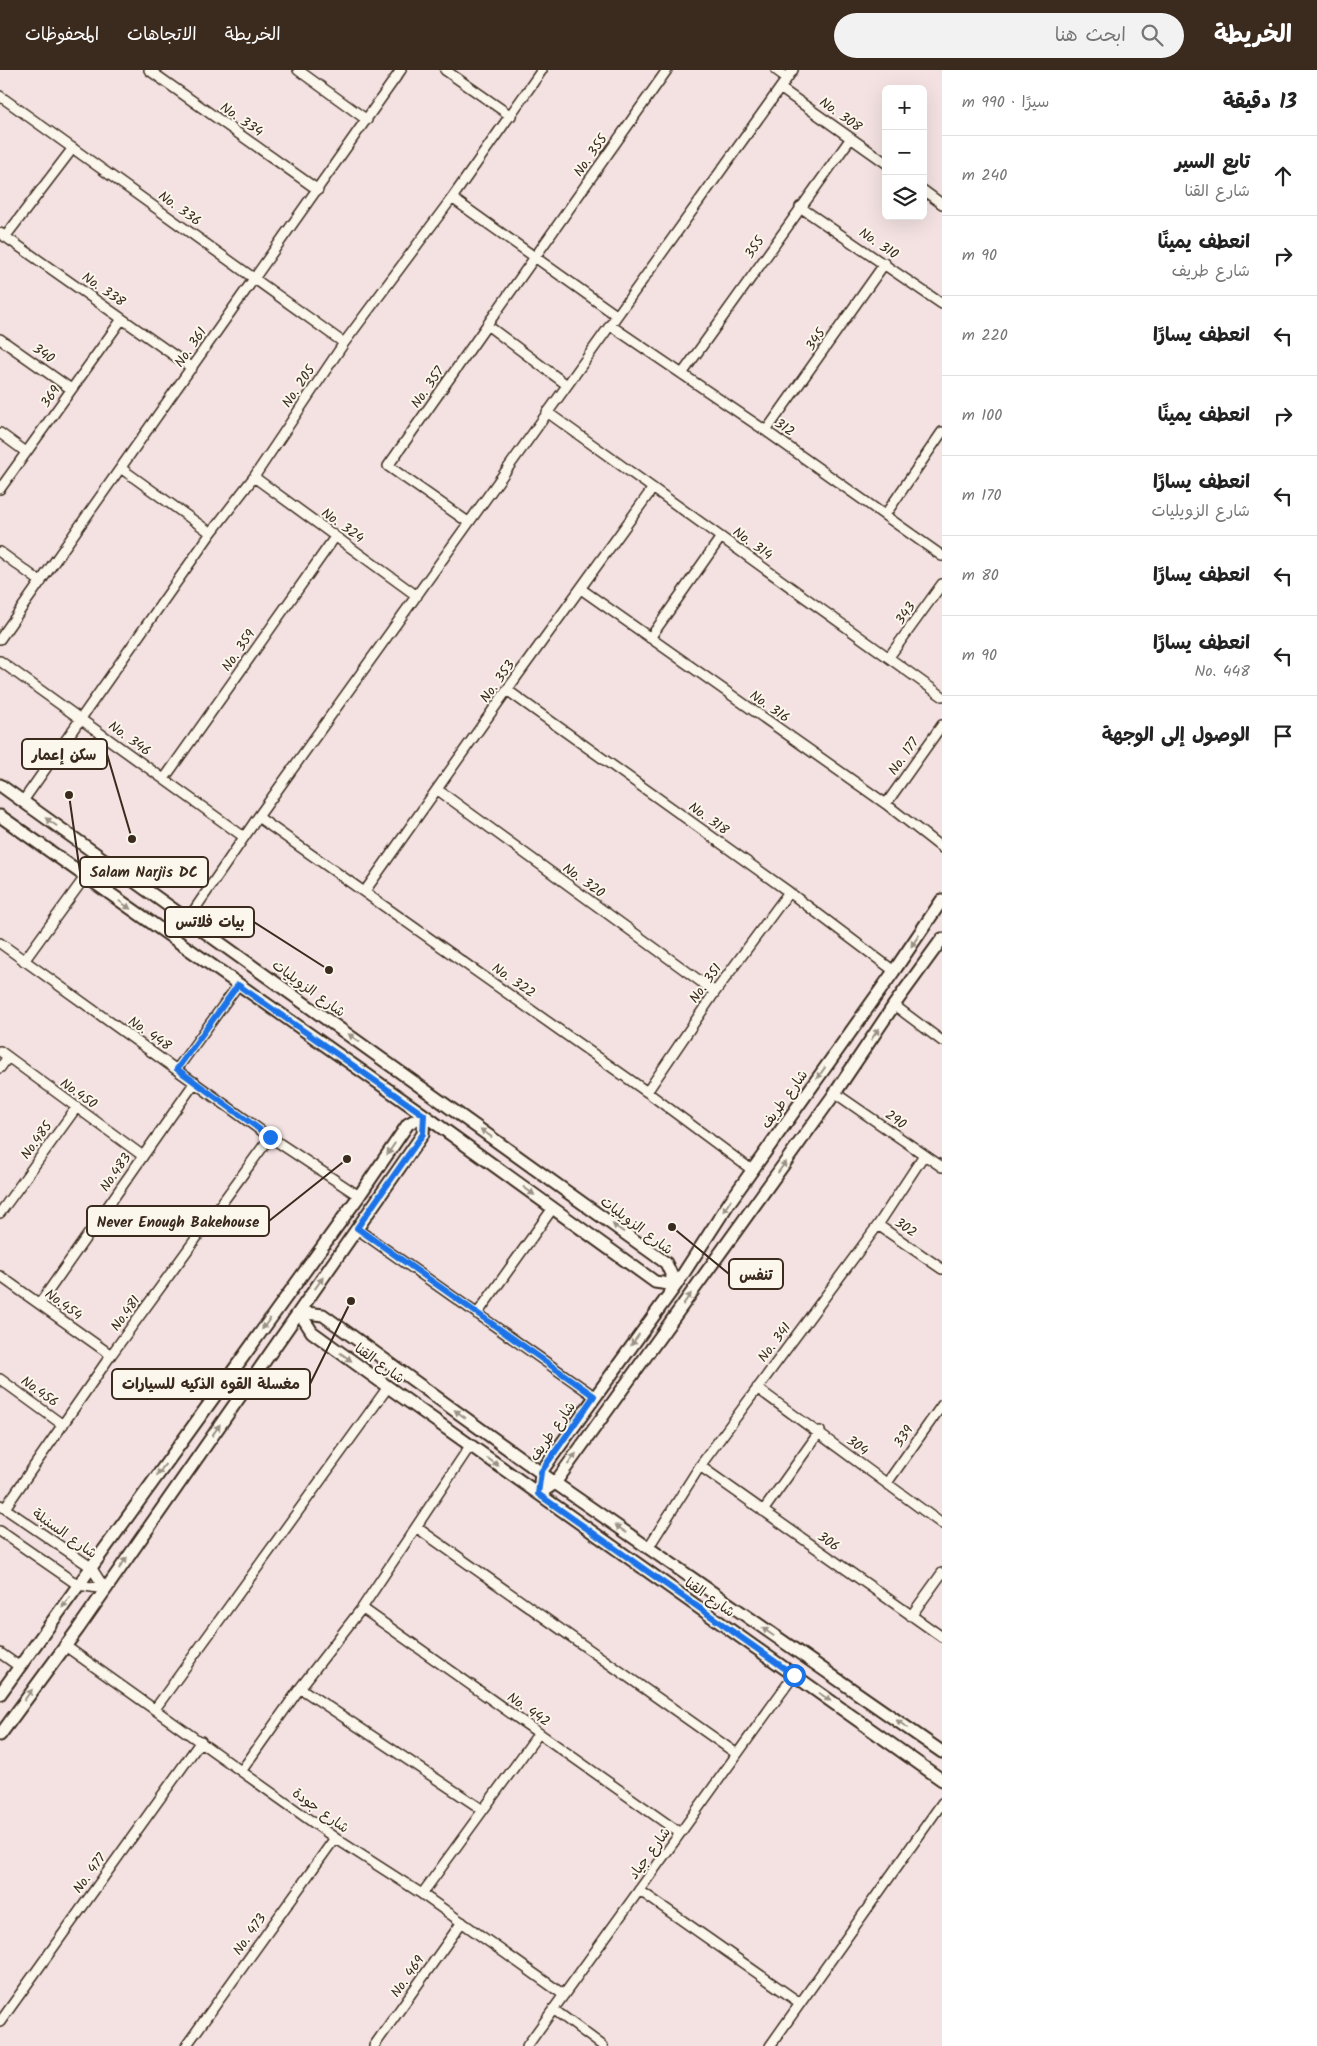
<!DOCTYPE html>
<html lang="ar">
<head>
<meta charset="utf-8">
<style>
  body { margin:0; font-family:Kalam,"Playpen Sans Arabic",sans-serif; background:#f2f2f2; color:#222; direction:rtl }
  .controls { position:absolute; right:15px; top:15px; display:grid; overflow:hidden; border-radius:8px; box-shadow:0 5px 20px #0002 }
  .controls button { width:45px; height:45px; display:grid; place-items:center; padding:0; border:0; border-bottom:1px solid #e0e0e0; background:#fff; color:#222; font:25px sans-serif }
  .stop { position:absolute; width:15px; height:15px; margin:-11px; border:4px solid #1a73e8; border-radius:50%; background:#fff }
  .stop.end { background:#1a73e8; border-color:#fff; box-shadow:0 1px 5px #0008 }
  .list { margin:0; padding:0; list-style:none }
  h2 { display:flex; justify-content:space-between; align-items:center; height:65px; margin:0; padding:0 20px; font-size:21px }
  h2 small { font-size:16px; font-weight:400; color:#767676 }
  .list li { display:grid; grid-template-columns:32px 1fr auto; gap:15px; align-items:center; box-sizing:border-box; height:80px; padding:0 20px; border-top:1px solid #e0e0e0 }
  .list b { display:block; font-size:19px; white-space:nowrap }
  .list p { margin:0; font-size:16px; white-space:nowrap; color:#767676 }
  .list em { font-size:16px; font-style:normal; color:#767676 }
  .icon { flex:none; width:28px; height:28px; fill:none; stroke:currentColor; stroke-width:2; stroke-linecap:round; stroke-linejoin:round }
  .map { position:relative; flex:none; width:942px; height:1976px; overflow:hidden; direction:ltr }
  header { display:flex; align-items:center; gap:30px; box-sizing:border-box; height:70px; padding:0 25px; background:#3b2a1e; color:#fff }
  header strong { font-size:24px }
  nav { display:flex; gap:28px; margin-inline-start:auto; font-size:18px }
  .search { width:350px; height:45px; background:#f2f2f2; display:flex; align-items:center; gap:12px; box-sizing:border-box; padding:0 18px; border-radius:28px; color:#767676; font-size:19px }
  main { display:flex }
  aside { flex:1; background:#fff }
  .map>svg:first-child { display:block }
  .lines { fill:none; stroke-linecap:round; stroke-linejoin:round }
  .minor-casing { stroke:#3b2a1e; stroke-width:12 }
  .tertiary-casing { stroke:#3b2a1e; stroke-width:15 }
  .minor { stroke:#fbf7ec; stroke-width:9 }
  .tertiary { stroke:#fbf7ec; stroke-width:11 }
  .oneway { fill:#9b9085 }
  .route { stroke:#1a73e8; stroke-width:6 }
  .labels { text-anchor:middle; stroke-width:4; stroke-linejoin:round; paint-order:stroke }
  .street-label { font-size:14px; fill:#3b2a1e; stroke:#fbf7ec }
  .leader { fill:none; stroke:#3b2a1e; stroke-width:2 }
  .callout-dot { fill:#3b2a1e; stroke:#fbf7ec; stroke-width:2 }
  .callout { fill:#fbf7ec; stroke:#3b2a1e; stroke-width:2 }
  .callout-label { font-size:15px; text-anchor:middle; font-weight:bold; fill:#3b2a1e }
</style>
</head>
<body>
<header>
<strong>الخريطة</strong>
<div class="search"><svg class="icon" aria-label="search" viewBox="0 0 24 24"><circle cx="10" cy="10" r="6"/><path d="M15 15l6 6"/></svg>ابحث هنا</div>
<nav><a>الخريطة</a><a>الاتجاهات</a><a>المحفوظات</a></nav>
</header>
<main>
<aside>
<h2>13 دقيقة<small>سيرًا · 990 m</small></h2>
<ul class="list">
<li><svg class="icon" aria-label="ahead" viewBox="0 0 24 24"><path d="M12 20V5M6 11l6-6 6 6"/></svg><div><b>تابع السير</b><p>شارع القنا</p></div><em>240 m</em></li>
<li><svg class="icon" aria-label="right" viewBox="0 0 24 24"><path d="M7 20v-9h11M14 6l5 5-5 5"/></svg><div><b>انعطف يمينًا</b><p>شارع طريف</p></div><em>90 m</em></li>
<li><svg class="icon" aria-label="left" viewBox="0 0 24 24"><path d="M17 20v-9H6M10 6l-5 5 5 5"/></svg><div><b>انعطف يسارًا</b></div><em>220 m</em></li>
<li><svg class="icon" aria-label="right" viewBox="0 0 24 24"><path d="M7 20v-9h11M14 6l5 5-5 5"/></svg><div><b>انعطف يمينًا</b></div><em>100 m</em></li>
<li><svg class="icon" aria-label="left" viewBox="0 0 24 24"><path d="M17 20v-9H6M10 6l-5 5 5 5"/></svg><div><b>انعطف يسارًا</b><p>شارع الزويليات</p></div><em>170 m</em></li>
<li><svg class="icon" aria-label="left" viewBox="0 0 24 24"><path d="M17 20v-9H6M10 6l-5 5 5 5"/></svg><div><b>انعطف يسارًا</b></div><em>80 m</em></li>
<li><svg class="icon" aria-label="left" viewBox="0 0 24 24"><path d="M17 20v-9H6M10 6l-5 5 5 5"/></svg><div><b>انعطف يسارًا</b><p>No. 448</p></div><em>90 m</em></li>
<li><svg class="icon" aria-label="arrive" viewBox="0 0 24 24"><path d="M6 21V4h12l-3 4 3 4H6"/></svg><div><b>الوصول إلى الوجهة</b></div></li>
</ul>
</aside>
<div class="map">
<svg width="942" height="1976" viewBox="0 0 942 1976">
  <rect width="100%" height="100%" fill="#f4e2e2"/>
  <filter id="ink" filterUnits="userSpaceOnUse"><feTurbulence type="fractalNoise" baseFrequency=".02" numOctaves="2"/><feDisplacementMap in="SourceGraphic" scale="10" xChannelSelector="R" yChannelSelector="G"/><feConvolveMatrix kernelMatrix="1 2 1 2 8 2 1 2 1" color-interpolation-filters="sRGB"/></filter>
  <g filter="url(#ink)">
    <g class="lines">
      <defs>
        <path id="minor" d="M149 0 318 120
          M298 0 367 50
          M445 0 511 46
          M776 0 787 8
          M780 18 886 93
          M0 26 344 273
          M923 120 942 134
          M452 128 616 245
          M800 137 942 234
          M0 163 192 298
          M5 167 73 78
          M487 255 667 0
          M610 255 766 361 942 486
          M0 269 71 319
          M682 304 851 68
          M547 342 942 626
          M766 361 885 193
          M0 363 26 382
          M122 399 211 463
          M254 407 417 526
          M0 419 122 249
          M885 445 942 362
          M468 452 388 396 487 255 567 315
          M0 482 41 512
          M581 519 886 734 942 778
          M650 568 721 467
          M0 569 401 0
          M889 587 942 514
          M0 591 244 767
          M507 620 789 822 894 901
          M164 709 335 467
          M438 720 715 922
          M23 731 211 463 254 407 344 273 452 128 542 0
          M886 734 942 655
          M258 747 647 1022 752 1100
          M365 821 507 620 653 418
          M188 849 258 747 793 0
          M0 873 270 1067 359 1126
          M24 891 85 807
          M894 935 942 971
          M0 981 143 1086
          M0 998 8 987
          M177 999 238 915
          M647 1022 715 922 789 822
          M835 1023 942 1097
          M0 1143 76 1038
          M878 1155 942 1199
          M357 1159 594 1326
          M0 1206 111 1285
          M40 1233 195 1012
          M477 1244 553 1138
          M0 1309 63 1355
          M757 1318 942 1454
          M700 1396 942 1567
          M887 1413 942 1335
          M0 1435 91 1497 105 1519
          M5 1438 111 1285 270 1067
          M763 1441 820 1361
          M416 1457 737 1684
          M0 1461 78 1515 105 1519
          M648 1478 700 1396 878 1155 924 1085
          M362 1538 680 1763
          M911 1546 942 1503
          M64 1575 335 1768 422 1824 564 1925
          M0 1583 20 1597
          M300 1618 483 1740
          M155 1639 388 1317
          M242 1700 300 1618 362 1538 470 1376
          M639 1820 800 1933
          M422 1824 539 1663
          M553 1939 603 1976
          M0 1952 201 1671
          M186 1976 335 1768
          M374 1976 462 1852
          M527 1976 794 1605
          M770 1976 942 1733"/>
        <path id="tertiary" d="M0 715 666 1193 676 1215
          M0 746 424 1045 655 1212 676 1215
          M299 1242 312 1262 388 1317 942 1710
          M299 1242 323 1245 555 1413 942 1682
          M539 1424 541 1402 676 1215 729 1133 894 901 942 830
          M539 1424 555 1413 835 1023 894 935 942 869
          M0 1624 359 1126 408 1054 424 1045
          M0 1665 78 1559 423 1064 424 1045"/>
      </defs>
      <!-- minor casing -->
      <use href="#minor" class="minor-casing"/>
      <!-- tertiary casing -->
      <use href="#tertiary" class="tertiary-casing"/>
      <!-- minor -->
      <use href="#minor" class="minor"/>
      <!-- tertiary -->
      <use href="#tertiary" class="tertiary"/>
    </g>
    <!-- one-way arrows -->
    <defs><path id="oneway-solid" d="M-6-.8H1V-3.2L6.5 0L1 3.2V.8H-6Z" transform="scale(1.25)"/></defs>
    <g class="oneway">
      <use href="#oneway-solid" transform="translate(51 752) rotate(-145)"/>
      <use href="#oneway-solid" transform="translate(125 835) rotate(35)"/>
      <use href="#oneway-solid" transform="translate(915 871) rotate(124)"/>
      <use href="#oneway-solid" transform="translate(875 964) rotate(-56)"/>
      <use href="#oneway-solid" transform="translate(354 968) rotate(-144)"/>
      <use href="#oneway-solid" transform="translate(821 1003) rotate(126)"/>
      <use href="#oneway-solid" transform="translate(486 1063) rotate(-144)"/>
      <use href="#oneway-solid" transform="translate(391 1079) rotate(124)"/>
      <use href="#oneway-solid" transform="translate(782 1097) rotate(-54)"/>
      <use href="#oneway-solid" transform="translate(529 1121) rotate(36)"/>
      <use href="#oneway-solid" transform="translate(727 1136) rotate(123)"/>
      <use href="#oneway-solid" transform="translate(618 1158) rotate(-144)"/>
      <use href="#oneway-solid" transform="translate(319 1213) rotate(-55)"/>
      <use href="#oneway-solid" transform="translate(687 1229) rotate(-54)"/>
      <use href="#oneway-solid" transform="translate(266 1254) rotate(126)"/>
      <use href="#oneway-solid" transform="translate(635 1270) rotate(126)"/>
      <use href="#oneway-solid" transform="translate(346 1287) rotate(36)"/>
      <use href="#oneway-solid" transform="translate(460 1344) rotate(-144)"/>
      <use href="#oneway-solid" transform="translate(216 1360) rotate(-55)"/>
      <use href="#oneway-solid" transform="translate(572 1389) rotate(-54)"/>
      <use href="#oneway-solid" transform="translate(493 1392) rotate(35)"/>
      <use href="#oneway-solid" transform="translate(161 1400) rotate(126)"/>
      <use href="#oneway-solid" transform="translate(621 1459) rotate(-145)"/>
      <use href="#oneway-solid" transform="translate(123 1493) rotate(-55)"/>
      <use href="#oneway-solid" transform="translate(66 1532) rotate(125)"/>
      <use href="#oneway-solid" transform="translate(768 1562) rotate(-145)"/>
      <use href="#oneway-solid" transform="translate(28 1625) rotate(-54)"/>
      <use href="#oneway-solid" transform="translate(825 1627) rotate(35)"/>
      <use href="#oneway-solid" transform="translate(902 1654) rotate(-145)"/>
    </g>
  </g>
  <g class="lines" filter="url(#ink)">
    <!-- route -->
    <path class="route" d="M270 1067 177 999 238 915 424 1045 423 1064 357 1158 594 1326 541 1402 538 1424 794 1605"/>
  </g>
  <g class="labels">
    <!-- street labels -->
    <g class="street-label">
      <text transform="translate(841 44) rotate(36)" y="5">No. 308</text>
      <text transform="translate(242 49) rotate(35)" y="5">No. 334</text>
      <text transform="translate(590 85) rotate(-55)" y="5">No. 355</text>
      <text transform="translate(180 138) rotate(36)" y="5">No. 336</text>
      <text transform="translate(879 173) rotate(34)" y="5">No. 310</text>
      <text transform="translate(754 177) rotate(-55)" y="5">355</text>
      <text transform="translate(104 219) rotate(35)" y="5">No. 338</text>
      <text transform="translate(815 269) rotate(-55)" y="5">345</text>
      <text transform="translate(190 277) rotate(-55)" y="5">No. 361</text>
      <text transform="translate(44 283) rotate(35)" y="5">340</text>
      <text transform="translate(298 316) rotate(-56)" y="5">No. 205</text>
      <text transform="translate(427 317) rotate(-55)" y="5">No. 357</text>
      <text transform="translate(50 326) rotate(-55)" y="5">369</text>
      <text transform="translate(785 357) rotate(35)" y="5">312</text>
      <text transform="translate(343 455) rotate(36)" y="5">No. 324</text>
      <text transform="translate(753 473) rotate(36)" y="5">No. 314</text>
      <text transform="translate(905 543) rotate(-54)" y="5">343</text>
      <text transform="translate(238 580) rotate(-55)" y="5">No. 359</text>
      <text transform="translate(497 611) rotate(-54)" y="5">No. 353</text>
      <text transform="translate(770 636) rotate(35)" y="5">No. 316</text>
      <text transform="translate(130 668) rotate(36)" y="5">No. 346</text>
      <text transform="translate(903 686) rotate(-55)" y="5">No. 177</text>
      <text transform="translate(709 748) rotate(36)" y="5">No. 318</text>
      <text transform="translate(584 810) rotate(36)" y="5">No. 320</text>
      <text transform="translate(514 910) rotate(35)" y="5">No. 322</text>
      <text transform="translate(705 913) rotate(-54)" y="5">No. 351</text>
      <text transform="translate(309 918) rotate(36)" y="5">شارع الزويليات</text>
      <text transform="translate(150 963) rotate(35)" y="5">No. 448</text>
      <text transform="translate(79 1023) rotate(36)" y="5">No.450</text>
      <text transform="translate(784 1029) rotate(-54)" y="5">شارع طريف</text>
      <text transform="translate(896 1049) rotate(35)" y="5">290</text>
      <text transform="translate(36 1070) rotate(-54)" y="5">No.485</text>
      <text transform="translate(115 1102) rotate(-55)" y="5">No.483</text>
      <text transform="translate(637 1155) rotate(37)" y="5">شارع الزويليات</text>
      <text transform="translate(906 1157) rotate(35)" y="5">302</text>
      <text transform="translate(64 1234) rotate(36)" y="5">No.454</text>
      <text transform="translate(125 1243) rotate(-54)" y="5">No.481</text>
      <text transform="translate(774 1272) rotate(-53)" y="5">No. 341</text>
      <text transform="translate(380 1293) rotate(36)" y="5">شارع القنا</text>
      <text transform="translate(40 1321) rotate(36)" y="5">No.456</text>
      <text transform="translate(552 1361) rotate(-55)" y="5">شارع طريف</text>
      <text transform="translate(903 1366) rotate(-55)" y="5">339</text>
      <text transform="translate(858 1375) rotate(36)" y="5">304</text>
      <text transform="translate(65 1463) rotate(35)" y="5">شارع السنبلة</text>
      <text transform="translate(829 1471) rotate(35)" y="5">306</text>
      <text transform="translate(710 1527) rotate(35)" y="5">شارع القنا</text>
      <text transform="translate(529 1639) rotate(35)" y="5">No. 442</text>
      <text transform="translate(321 1740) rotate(36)" y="5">شارع جودة</text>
      <text transform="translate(649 1783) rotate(-54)" y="5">شارع جياد</text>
      <text transform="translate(89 1803) rotate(-54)" y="5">No. 477</text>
      <text transform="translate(249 1864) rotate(-55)" y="5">No. 473</text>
      <text transform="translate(407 1906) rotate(-55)" y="5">No. 469</text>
    </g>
  </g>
  <!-- callouts -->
  <path class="leader" d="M132 769L107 684M69 725L80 802M329 900L254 852M347 1089L269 1151M672 1157L729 1204M351 1231L310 1314"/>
  <g class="callout-dot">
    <circle cx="132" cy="769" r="5"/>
    <circle cx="69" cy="725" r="5"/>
    <circle cx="329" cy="900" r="5"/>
    <circle cx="347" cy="1089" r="5"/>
    <circle cx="672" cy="1157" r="5"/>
    <circle cx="351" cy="1231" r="5"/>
  </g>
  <g class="callout">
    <rect x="22" y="669" width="85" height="30" rx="5"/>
    <rect x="80" y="787" width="128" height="30" rx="5"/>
    <rect x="165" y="837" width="89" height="30" rx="5"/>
    <rect x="87" y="1136" width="182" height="30" rx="5"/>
    <rect x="729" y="1189" width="54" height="30" rx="5"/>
    <rect x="112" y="1299" width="198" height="30" rx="5"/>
  </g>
  <g class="callout-label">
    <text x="64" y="690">سكن إعمار</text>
    <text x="144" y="807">Salam Narjis DC</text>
    <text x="210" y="857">بيات فلاتس</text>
    <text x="178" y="1157">Never Enough Bakehouse</text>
    <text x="756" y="1210">تنفس</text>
    <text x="211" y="1319">مغسلة القوه الذكيه للسيارات</text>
  </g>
</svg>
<div class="controls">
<button>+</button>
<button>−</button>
<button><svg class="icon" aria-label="layers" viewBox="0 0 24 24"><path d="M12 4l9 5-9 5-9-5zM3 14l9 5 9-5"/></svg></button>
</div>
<div class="stop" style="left:794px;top:1605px"></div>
<div class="stop end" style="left:270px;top:1067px"></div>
</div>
</main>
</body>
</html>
